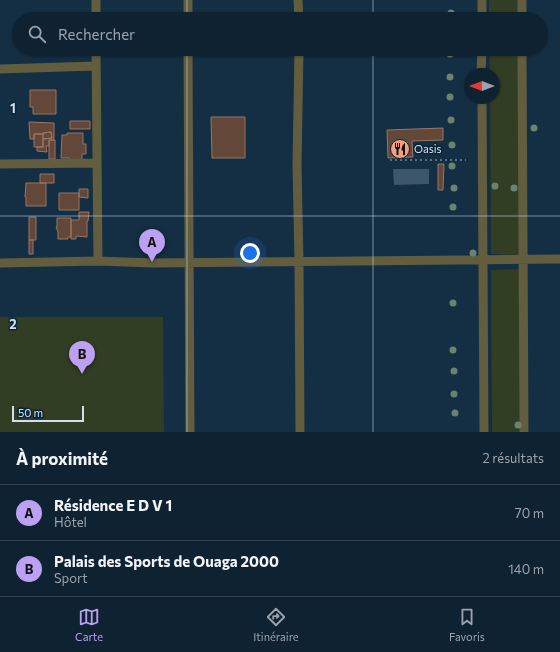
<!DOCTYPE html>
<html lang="fr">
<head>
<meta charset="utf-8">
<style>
  body { margin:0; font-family:Commissioner,sans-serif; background:#182a3a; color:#f1f3f6 }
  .compass { position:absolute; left:464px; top:68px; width:36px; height:36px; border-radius:50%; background:#0f2232; box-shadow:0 1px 3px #0004; rotate:270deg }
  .scale { position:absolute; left:12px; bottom:10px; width:72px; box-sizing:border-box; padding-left:4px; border:2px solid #d1e0ee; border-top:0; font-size:11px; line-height:14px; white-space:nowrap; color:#d1e0ee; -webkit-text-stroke:3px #0a2438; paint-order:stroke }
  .you { position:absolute; left:250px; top:253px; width:14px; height:14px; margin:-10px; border:3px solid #fff; border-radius:50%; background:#1a73e8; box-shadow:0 0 0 6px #1a73e833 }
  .badge { display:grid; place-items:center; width:26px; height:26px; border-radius:50%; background:#bca0f2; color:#111; font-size:13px; font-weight:700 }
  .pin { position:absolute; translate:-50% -33px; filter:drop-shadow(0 1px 2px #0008) }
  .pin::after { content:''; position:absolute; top:21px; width:14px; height:12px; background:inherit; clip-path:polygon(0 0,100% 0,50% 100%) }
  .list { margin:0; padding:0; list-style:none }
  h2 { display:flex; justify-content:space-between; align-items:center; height:52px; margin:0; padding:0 16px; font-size:17px }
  h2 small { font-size:13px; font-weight:400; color:#9ba4ac }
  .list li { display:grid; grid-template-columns:26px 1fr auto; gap:12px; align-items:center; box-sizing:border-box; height:56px; padding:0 16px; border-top:1px solid #2f3f4d }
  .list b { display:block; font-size:15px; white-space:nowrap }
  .list p { margin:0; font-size:13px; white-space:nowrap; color:#9ba4ac }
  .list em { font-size:13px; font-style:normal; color:#9ba4ac }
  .icon { flex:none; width:22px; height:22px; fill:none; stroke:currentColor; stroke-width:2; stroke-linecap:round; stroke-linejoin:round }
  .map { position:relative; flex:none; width:560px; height:432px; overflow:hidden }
  .search { position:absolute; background:#0f2232; box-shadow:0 1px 3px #0004; left:12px; right:12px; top:12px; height:44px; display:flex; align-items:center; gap:10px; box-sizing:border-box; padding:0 14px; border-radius:22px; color:#9ba4ac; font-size:15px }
  .sheet { height:164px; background:#0f2232 }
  nav { display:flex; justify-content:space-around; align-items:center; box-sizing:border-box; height:56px; border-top:1px solid #2f3f4d; background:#0f2232; font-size:11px; color:#9ba4ac }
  nav a { display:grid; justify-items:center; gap:2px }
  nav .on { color:#bca0f2 }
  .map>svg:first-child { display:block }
  .green { fill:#323e24 }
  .water { fill:#3e566a }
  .building { fill:#634738; stroke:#987765 }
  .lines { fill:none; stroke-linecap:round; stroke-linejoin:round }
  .path { stroke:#6f8395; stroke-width:1.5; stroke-dasharray:2 3; stroke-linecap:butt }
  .minor { stroke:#615d3e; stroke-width:9 }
  .tree { fill:#6a8370 }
  .grid { fill:none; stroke:#d1e0ee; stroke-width:1; stroke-opacity:0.55 }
  .labels { text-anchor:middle; stroke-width:3; stroke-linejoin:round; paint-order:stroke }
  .poi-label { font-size:11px; fill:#d1e0ee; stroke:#0a2438; text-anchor:start }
  .grid-label { font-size:13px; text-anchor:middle; font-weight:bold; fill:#d1e0ee; stroke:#0a2438; stroke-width:3; stroke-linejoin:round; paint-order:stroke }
</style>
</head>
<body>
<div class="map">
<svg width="560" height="432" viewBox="0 0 560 432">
  <rect width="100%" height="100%" fill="#142e43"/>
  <!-- green -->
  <path class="green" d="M489 0H519V19H489Z
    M489 49H519L521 255 491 254 490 98H494V74H490Z
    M519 269 520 432H492L491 270Z
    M0 317H163L164 432H0Z"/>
  <!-- water -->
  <path class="water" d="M393 169H429V184L394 185Z"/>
  <!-- building -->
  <path class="building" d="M30 90H56V114H33V107H30Z
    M211 117H245V158H212Z
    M70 121H90V129H70Z
    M29 122 54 123V140H49V146H46L47 152 37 151V147H43V139L52 138 51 132 43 133V134H34V139H30Z
    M443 128V140L412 141 413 157 388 158 387 130Z
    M51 132 52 138 43 139V133Z
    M67 133H83V144H86V154H82V161H69V158H61L62 135H67Z
    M34 134H43V147H34Z
    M49 140H55V159H49Z
    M438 164H444L443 190H438Z
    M40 174H54V183H40Z
    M26 183H46V206H26V197H25Z
    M79 189H88V198L79 197Z
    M59 193H79V210H59Z
    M79 212H89L88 221H87V237L76 236V239H71V220H79Z
    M29 217H36V240H29Z
    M57 218H71V237H68V239H58V232L56 227H57Z
    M29 240H33V254H29Z"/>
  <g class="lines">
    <!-- path -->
    <path class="path" d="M390 160H466"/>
    <!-- minor -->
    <path class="minor" d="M96 0V19
      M188 0V19
      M298 0 299 19
      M482 19V0
      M522 19V0
      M96 49 98 261
      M188 49 190 432
      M299 49 297 165 299 261 300 432
      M522 49 524 432
      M0 69 96 66
      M481 74 482 49
      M482 98 484 432
      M0 164 97 163
      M0 263 98 261 153 263 560 259"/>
  </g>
  <!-- trees -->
  <g class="tree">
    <circle cx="451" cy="13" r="3.5"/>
    <circle cx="450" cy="54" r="3.5"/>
    <circle cx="450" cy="77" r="3.5"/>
    <circle cx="450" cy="97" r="3.5"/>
    <circle cx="451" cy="120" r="3.5"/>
    <circle cx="534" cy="128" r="3.5"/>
    <circle cx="452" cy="145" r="3.5"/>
    <circle cx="452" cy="166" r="3.5"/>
    <circle cx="495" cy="186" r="3.5"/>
    <circle cx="454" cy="188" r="3.5"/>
    <circle cx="514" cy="188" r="3.5"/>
    <circle cx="453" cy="207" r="3.5"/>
    <circle cx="473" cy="253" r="3.5"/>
    <circle cx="453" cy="303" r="3.5"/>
    <circle cx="453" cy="350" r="3.5"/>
    <circle cx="454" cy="371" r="3.5"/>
    <circle cx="454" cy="394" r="3.5"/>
    <circle cx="455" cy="413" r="3.5"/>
    <circle cx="518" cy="425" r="3.5"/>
  </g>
  <!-- grid -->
  <path class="grid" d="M187 0V19M373 0V19M187 49V432M373 49V432M0 216H560"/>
  <!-- icons -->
  <defs>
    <symbol id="restaurant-disc" viewBox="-11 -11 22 22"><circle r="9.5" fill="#f2a07f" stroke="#0a2438"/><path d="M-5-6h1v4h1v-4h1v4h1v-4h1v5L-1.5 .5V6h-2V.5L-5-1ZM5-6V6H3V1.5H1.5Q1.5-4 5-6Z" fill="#111"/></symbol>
  </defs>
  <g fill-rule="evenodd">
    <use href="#restaurant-disc" x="389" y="138" width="22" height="22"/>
  </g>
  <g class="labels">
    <!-- poi labels -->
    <g class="poi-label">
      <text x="414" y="153">Oasis</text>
    </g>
  </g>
  <g class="grid-label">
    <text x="13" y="113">1</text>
    <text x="13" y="329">2</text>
  </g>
</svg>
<svg class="compass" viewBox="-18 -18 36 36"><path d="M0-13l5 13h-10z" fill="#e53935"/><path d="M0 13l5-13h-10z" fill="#9ba4ac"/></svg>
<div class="scale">50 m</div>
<div class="you"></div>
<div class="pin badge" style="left:152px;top:262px">A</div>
<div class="pin badge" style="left:82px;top:374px">B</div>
<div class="search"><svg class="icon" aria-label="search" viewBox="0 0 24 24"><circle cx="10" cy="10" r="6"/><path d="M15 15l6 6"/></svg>Rechercher</div>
</div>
<section class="sheet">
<h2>À proximité<small>2 résultats</small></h2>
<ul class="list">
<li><span class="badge">A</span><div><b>Résidence E D V 1</b><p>Hôtel</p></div><em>70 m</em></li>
<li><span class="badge">B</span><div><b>Palais des Sports de Ouaga 2000</b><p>Sport</p></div><em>140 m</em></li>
</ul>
</section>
<nav>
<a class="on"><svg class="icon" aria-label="map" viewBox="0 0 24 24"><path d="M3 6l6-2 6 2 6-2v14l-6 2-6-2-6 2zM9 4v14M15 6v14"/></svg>Carte</a>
<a><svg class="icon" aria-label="directions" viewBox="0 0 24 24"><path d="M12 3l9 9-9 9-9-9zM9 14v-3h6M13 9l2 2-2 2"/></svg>Itinéraire</a>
<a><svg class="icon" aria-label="saved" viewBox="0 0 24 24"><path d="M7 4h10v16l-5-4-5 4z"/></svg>Favoris</a>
</nav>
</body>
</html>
